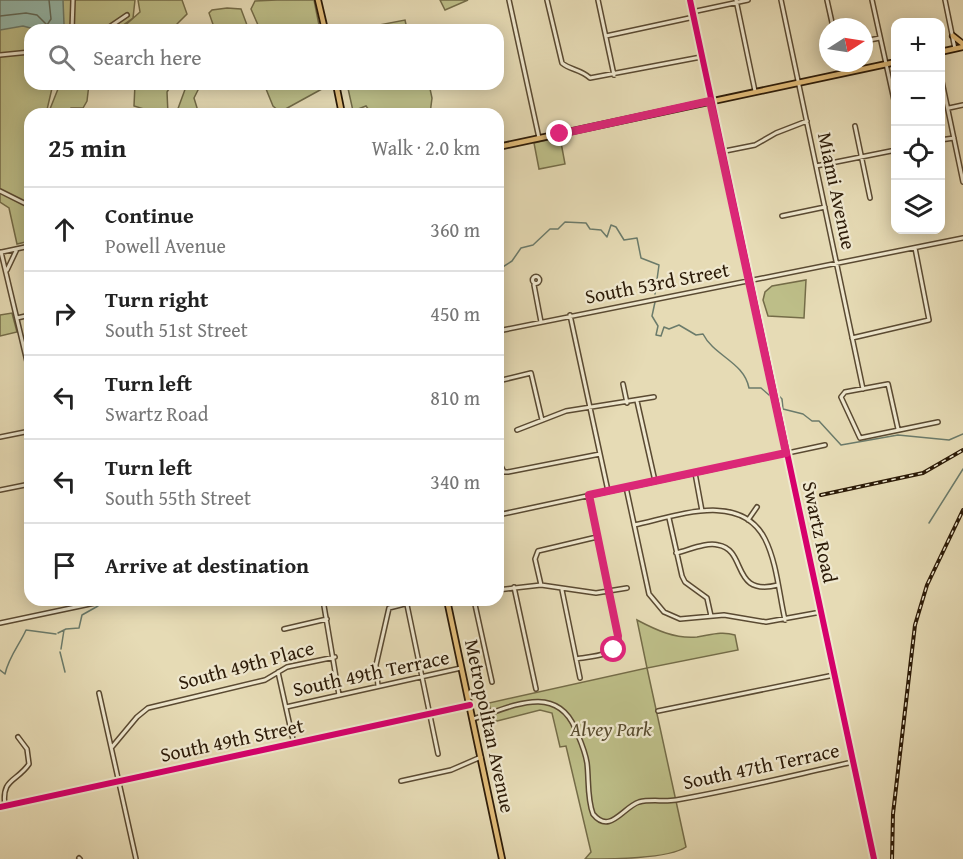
<!DOCTYPE html>
<html lang="en">
<head>
<meta charset="utf-8">
<style>
  body { margin:0; font-family:"Gentium Book Plus",serif; background:#f2f2f2; color:#222 }
  .controls { position:absolute; right:18px; top:18px; display:grid; overflow:hidden; border-radius:12px; box-shadow:0 3px 15px #0003 }
  .controls button { width:54px; height:54px; display:grid; place-items:center; padding:0; border:0; border-bottom:2px solid #e0e0e0; background:#fff; color:#222; font:30px sans-serif }
  .compass { position:absolute; left:819px; top:18px; width:54px; height:54px; border-radius:50%; background:#fff; box-shadow:0 3px 15px #0003; rotate:78deg }
  .stop { position:absolute; width:18px; height:18px; margin:-14px; border:4px solid #db2777; border-radius:50%; background:#fff }
  .stop.end { background:#db2777; border-color:#fff; box-shadow:0 2px 6px #0008 }
  .list { margin:0; padding:0; list-style:none }
  h2 { display:flex; justify-content:space-between; align-items:center; height:78px; margin:0; padding:0 24px; font-size:26px }
  h2 small { font-size:20px; font-weight:400; color:#767676 }
  .list li { display:grid; grid-template-columns:39px 1fr auto; gap:18px; align-items:center; box-sizing:border-box; height:84px; padding:0 24px; border-top:2px solid #e0e0e0 }
  .list b { display:block; font-size:22px; white-space:nowrap }
  .list p { margin:0; font-size:20px; white-space:nowrap; color:#767676 }
  .list em { font-size:20px; font-style:normal; color:#767676 }
  .icon { flex:none; width:33px; height:33px; fill:none; stroke:currentColor; stroke-width:2; stroke-linecap:round; stroke-linejoin:round }
  .map { position:relative; flex:none; width:963px; height:859px; overflow:hidden }
  .search { position:absolute; background:#fff; box-shadow:0 3px 15px #0003; left:24px; top:24px; width:480px; height:66px; display:flex; align-items:center; gap:15px; box-sizing:border-box; padding:0 21px; border-radius:18px; color:#767676; font-size:22px }
  .panel { position:absolute; background:#fff; box-shadow:0 3px 15px #0003; left:24px; top:108px; width:480px; height:498px; border-radius:18px }
  .map>svg:first-child { display:block }
  .green { fill:#bdbe88; stroke:#746c48; stroke-width:1.5 }
  .water { fill:#96bbae; stroke:#6b7b6b; stroke-width:1.5 }
  .lines { fill:none; stroke-linecap:round; stroke-linejoin:round }
  .shore { stroke:#606a5a; stroke-width:1.5 }
  .stream { stroke:#6b7b6b; stroke-width:1.5 }
  .minor-casing { stroke:#5a4a32; stroke-width:6 }
  .major-casing { stroke:#2b1a07; stroke-width:8 }
  .minor { stroke:#efe8cf; stroke-width:3 }
  .major { stroke:#e3be7a; stroke-width:4.5 }
  .rail-casing { stroke:#2b1a07; stroke-width:4 }
  .rail { stroke:#efe8cf; stroke-width:1.5; stroke-dasharray:4.5; stroke-linecap:butt }
  .cycleway-casing { stroke:#efe8cf; stroke-width:10 }
  .cycleway { stroke:#d6006c; stroke-width:6 }
  .route { stroke:#db2777; stroke-width:8 }
  .labels { text-anchor:middle; stroke-width:4.5; stroke-linejoin:round; paint-order:stroke }
  .street-label { font-size:20px; fill:#2b1a07; stroke:#efe8cf }
  .park-label { font-size:20px; font-style:italic; fill:#574b2e; stroke:#efe8cf }
</style>
</head>
<body>
<div class="map">
<svg width="963" height="859" viewBox="0 0 963 859">
  <rect width="100%" height="100%" fill="#e6dbb5"/>
  <filter id="stains"><feTurbulence type="fractalNoise" baseFrequency=".00333" numOctaves="4"/><feColorMatrix values="0 0 0 0 .2 0 0 0 0 .09 0 0 0 0 .02 0 0 0 .5 -.17"/></filter>
  <radialGradient id="worn" r=".72"><stop offset=".6" stop-color="#630" stop-opacity="0"/><stop offset="1" stop-color="#630" stop-opacity=".3"/></radialGradient>
  <!-- green -->
  <path class="green" d="M0 0H135L133 18 116 30H30V84H53L46 114H30V241L17 244 9 208 0 202Z
    M138 0H182L187 14 177 24 178 30H120L140 12Z
    M277 0H314L320 30H256L258 25 251 9 255 1Z
    M440 0H468L445 10Z
    M227 8 241 9 247 25 243 30H215L209 13 212 10Z
    M405 20 407 29 414 30H353Z
    M60 84H89L87 101 83 108H71L65 114H48Z
    M135 84H172L167 92 168 114H145L144 109 134 106Z
    M187 84H201L194 98 198 111 195 114H176Z
    M264 84H331L280 112 273 106Z
    M347 84H429L432 98 430 114H372L366 106 353 111Z
    M560 137 565 164 539 169 534 143Z
    M806 280 804 318 768 316 763 300 765 292 772 286Z
    M12 313 17 332 0 336V315Z
    M637 620C656 630 675 639 697 637 711 635 721 631 735 635L738 650 647 668 686 847C668 859 611 859 585 859L591 852 566 746 560 747 552 713 540 710 493 722 489 703 647 668Z"/>
  <!-- water -->
  <path class="water" d="M0 0H63L64 24 60 30H38L23 26 0 30Z"/>
  <g class="lines">
    <!-- shore -->
    <path class="shore" d="M0 16 26 13 37 15 47 25 51 19 49 0"/>
    <!-- stream -->
    <path class="stream" d="M498 270 512 261 521 248 533 245 550 229H558L565 222 586 223 590 229 601 230 607 237 611 225 616 227 624 240 637 238 641 258 659 265 655 294
      M655 302 652 316 658 326 656 335 661 336 664 327 669 329 679 325 696 335 703 334C714 356 744 362 749 388H761L769 395
      M777 394 782 399 783 409 803 414 812 421H819L841 445 898 435 949 440 963 434
      M929 523 963 469
      M58 633 66 629 79 628 82 615 98 606
      M61 649 64 630
      M60 652 65 672
      M0 670 5 674C9 656 20 644 26 630L56 634"/>
    <defs>
      <path id="minor" d="M509 0 539 138
        M547 0 562 63C570 70 580 69 590 78L701 57
        M598 0 614 75
        M690 0 874 859
        M736 0 755 91
        M781 0 863 389
        M827 0 833 27
        M872 0 896 109
        M945 0 955 49
        M692 12 748 0
        M72 30 73 0
        M105 30 127 15
        M606 36 694 17
        M864 41 880 38
        M0 55 30 52
        M841 63 843 72
        M940 72 963 182
        M949 108 963 105
        M855 126 870 198
        M940 140 954 138
        M720 152 755 145 776 133 807 121
        M816 166 896 150
        M0 191 30 206
        M782 216 825 207
        M1 252 30 374
        M2 252 30 246
        M7 270 17 249
        M532.5 280a3.5 3.5 0 1 1 7 0a3.5 3.5 0 1 1-7 0Z
        M534 285 541 322
        M570 315 608 491
        M17 318 30 315
        M498 331 963 238
        M852 338 929 320 915 248
        M498 381 531 373 542 420
        M623 384 627 403
        M637 401 655 481
        M898 429 888 384 845 392 841 397 860 438 938 422
        M517 430 566 411 654 397
        M0 437 30 431
        M499 462 504 472H508L600 454
        M695 473 702 511
        M626 487 649 594 664 612 680 619 724 615 766 622 821 612
        M0 490 30 484
        M498 515 825 445
        M669 518 682 576 685 582 707 598 711 616
        M748 520 757 507
        M634 525C674 517 740 490 765 539 777 563 779 594 785 620
        M676 553C689 550 706 542 718 545 748 550 730 597 778 585
        M541 585 535 559 538 551 597 537
        M514 587 536 689
        M498 590 541 585 596 593 627 588
        M562 590 580 678
        M323 600 339 695
        M406 600 438 754
        M474 600 492 682
        M0 623 109 600
        M284 629 327 619
        M576 659C591 656 612 657 619 641L589 495
        M278 672 294 744
        M378 686 376 665 389 608 420 600
        M99 693 136 859
        M286 707 461 668
        M658 711 834 675
        M473 719C509 708 555 682 575 728 580 740 585 750 587 763 589 779 587 799 593 814 610 835 623 807 639 802 651 799 664 802 676 800 735 790 794 775 853 762
        M112 747 137 717 148 708 265 680 287 667 335 657
        M401 781 451 770 481 757
        M5 806C1 778 17 782 29 764L27 749 18 737
        M0 807 470 705
        M79 858 80 859"/>
      <path id="major" d="M318 0 325 30
        M953 36 963 44
        M940 52 963 47
        M336 84 342 114
        M498 147 896 62
        M447 600 502 859"/>
    </defs>
    <!-- minor casing -->
    <use href="#minor" class="minor-casing"/>
    <!-- major casing -->
    <use href="#major" class="major-casing"/>
    <!-- minor -->
    <use href="#minor" class="minor"/>
    <!-- major -->
    <use href="#major" class="major"/>
    <defs>
      <path id="rail" d="M821 495 923 473 963 450
        M892 859 893 814 915 625 927 585 963 510"/>
    </defs>
    <!-- rail casing -->
    <use href="#rail" class="rail-casing"/>
    <!-- rail -->
    <use href="#rail" class="rail"/>
    <defs>
      <path id="cycleway" d="M690 0 874 859
        M0 807 470 705"/>
    </defs>
    <!-- cycleway casing -->
    <use href="#cycleway" class="cycleway-casing"/>
    <!-- cycleway -->
    <use href="#cycleway" class="cycleway"/>
  </g>
  <g class="lines">
    <!-- route -->
    <path class="route" d="M560 134 710 101 786 453 589 495 618 636 614 650"/>
  </g>
  <g class="labels">
    <!-- street labels -->
    <g class="street-label">
      <text transform="translate(837 191) rotate(78)" y="7">Miami Avenue</text>
      <text transform="translate(657 283) rotate(-11)" y="7">South 53rd Street</text>
      <text transform="translate(820 532) rotate(78)" y="7">Swartz Road</text>
      <text transform="translate(246 665) rotate(-15)" y="7">South 49th Place</text>
      <text transform="translate(371 673) rotate(-12)" y="7">South 49th Terrace</text>
      <text transform="translate(490 726) rotate(78)" y="7">Metropolitan Avenue</text>
      <text transform="translate(232 740) rotate(-12)" y="7">South 49th Street</text>
      <text transform="translate(761 766) rotate(-12)" y="7">South 47th Terrace</text>
    </g>
    <!-- park labels -->
    <g class="park-label">
      <text x="611" y="736">Alvey Park</text>
    </g>
  </g>
  <rect width="100%" height="100%" filter="url(#stains)"/>
  <rect width="100%" height="100%" fill="url(#worn)"/>
</svg>
<div class="controls">
<button>+</button>
<button>−</button>
<button><svg class="icon" aria-label="locate" viewBox="0 0 24 24"><circle cx="12" cy="12" r="6"/><path d="M12 2v4M12 18v4M2 12h4M18 12h4"/></svg></button>
<button><svg class="icon" aria-label="layers" viewBox="0 0 24 24"><path d="M12 4l9 5-9 5-9-5zM3 14l9 5 9-5"/></svg></button>
</div>
<svg class="compass" viewBox="-18 -18 36 36"><path d="M0-13l5 13h-10z" fill="#e53935"/><path d="M0 13l5-13h-10z" fill="#767676"/></svg>
<div class="stop" style="left:614px;top:650px"></div>
<div class="stop end" style="left:560px;top:134px"></div>
<div class="search"><svg class="icon" aria-label="search" viewBox="0 0 24 24"><circle cx="10" cy="10" r="6"/><path d="M15 15l6 6"/></svg>Search here</div>
<section class="panel">
<h2>25 min<small>Walk · 2.0 km</small></h2>
<ul class="list">
<li><svg class="icon" aria-label="ahead" viewBox="0 0 24 24"><path d="M12 20V5M6 11l6-6 6 6"/></svg><div><b>Continue</b><p>Powell Avenue</p></div><em>360 m</em></li>
<li><svg class="icon" aria-label="right" viewBox="0 0 24 24"><path d="M7 20v-9h11M14 6l5 5-5 5"/></svg><div><b>Turn right</b><p>South 51st Street</p></div><em>450 m</em></li>
<li><svg class="icon" aria-label="left" viewBox="0 0 24 24"><path d="M17 20v-9H6M10 6l-5 5 5 5"/></svg><div><b>Turn left</b><p>Swartz Road</p></div><em>810 m</em></li>
<li><svg class="icon" aria-label="left" viewBox="0 0 24 24"><path d="M17 20v-9H6M10 6l-5 5 5 5"/></svg><div><b>Turn left</b><p>South 55th Street</p></div><em>340 m</em></li>
<li><svg class="icon" aria-label="arrive" viewBox="0 0 24 24"><path d="M6 21V4h12l-3 4 3 4H6"/></svg><div><b>Arrive at destination</b></div></li>
</ul>
</section>
</div>
</body>
</html>
